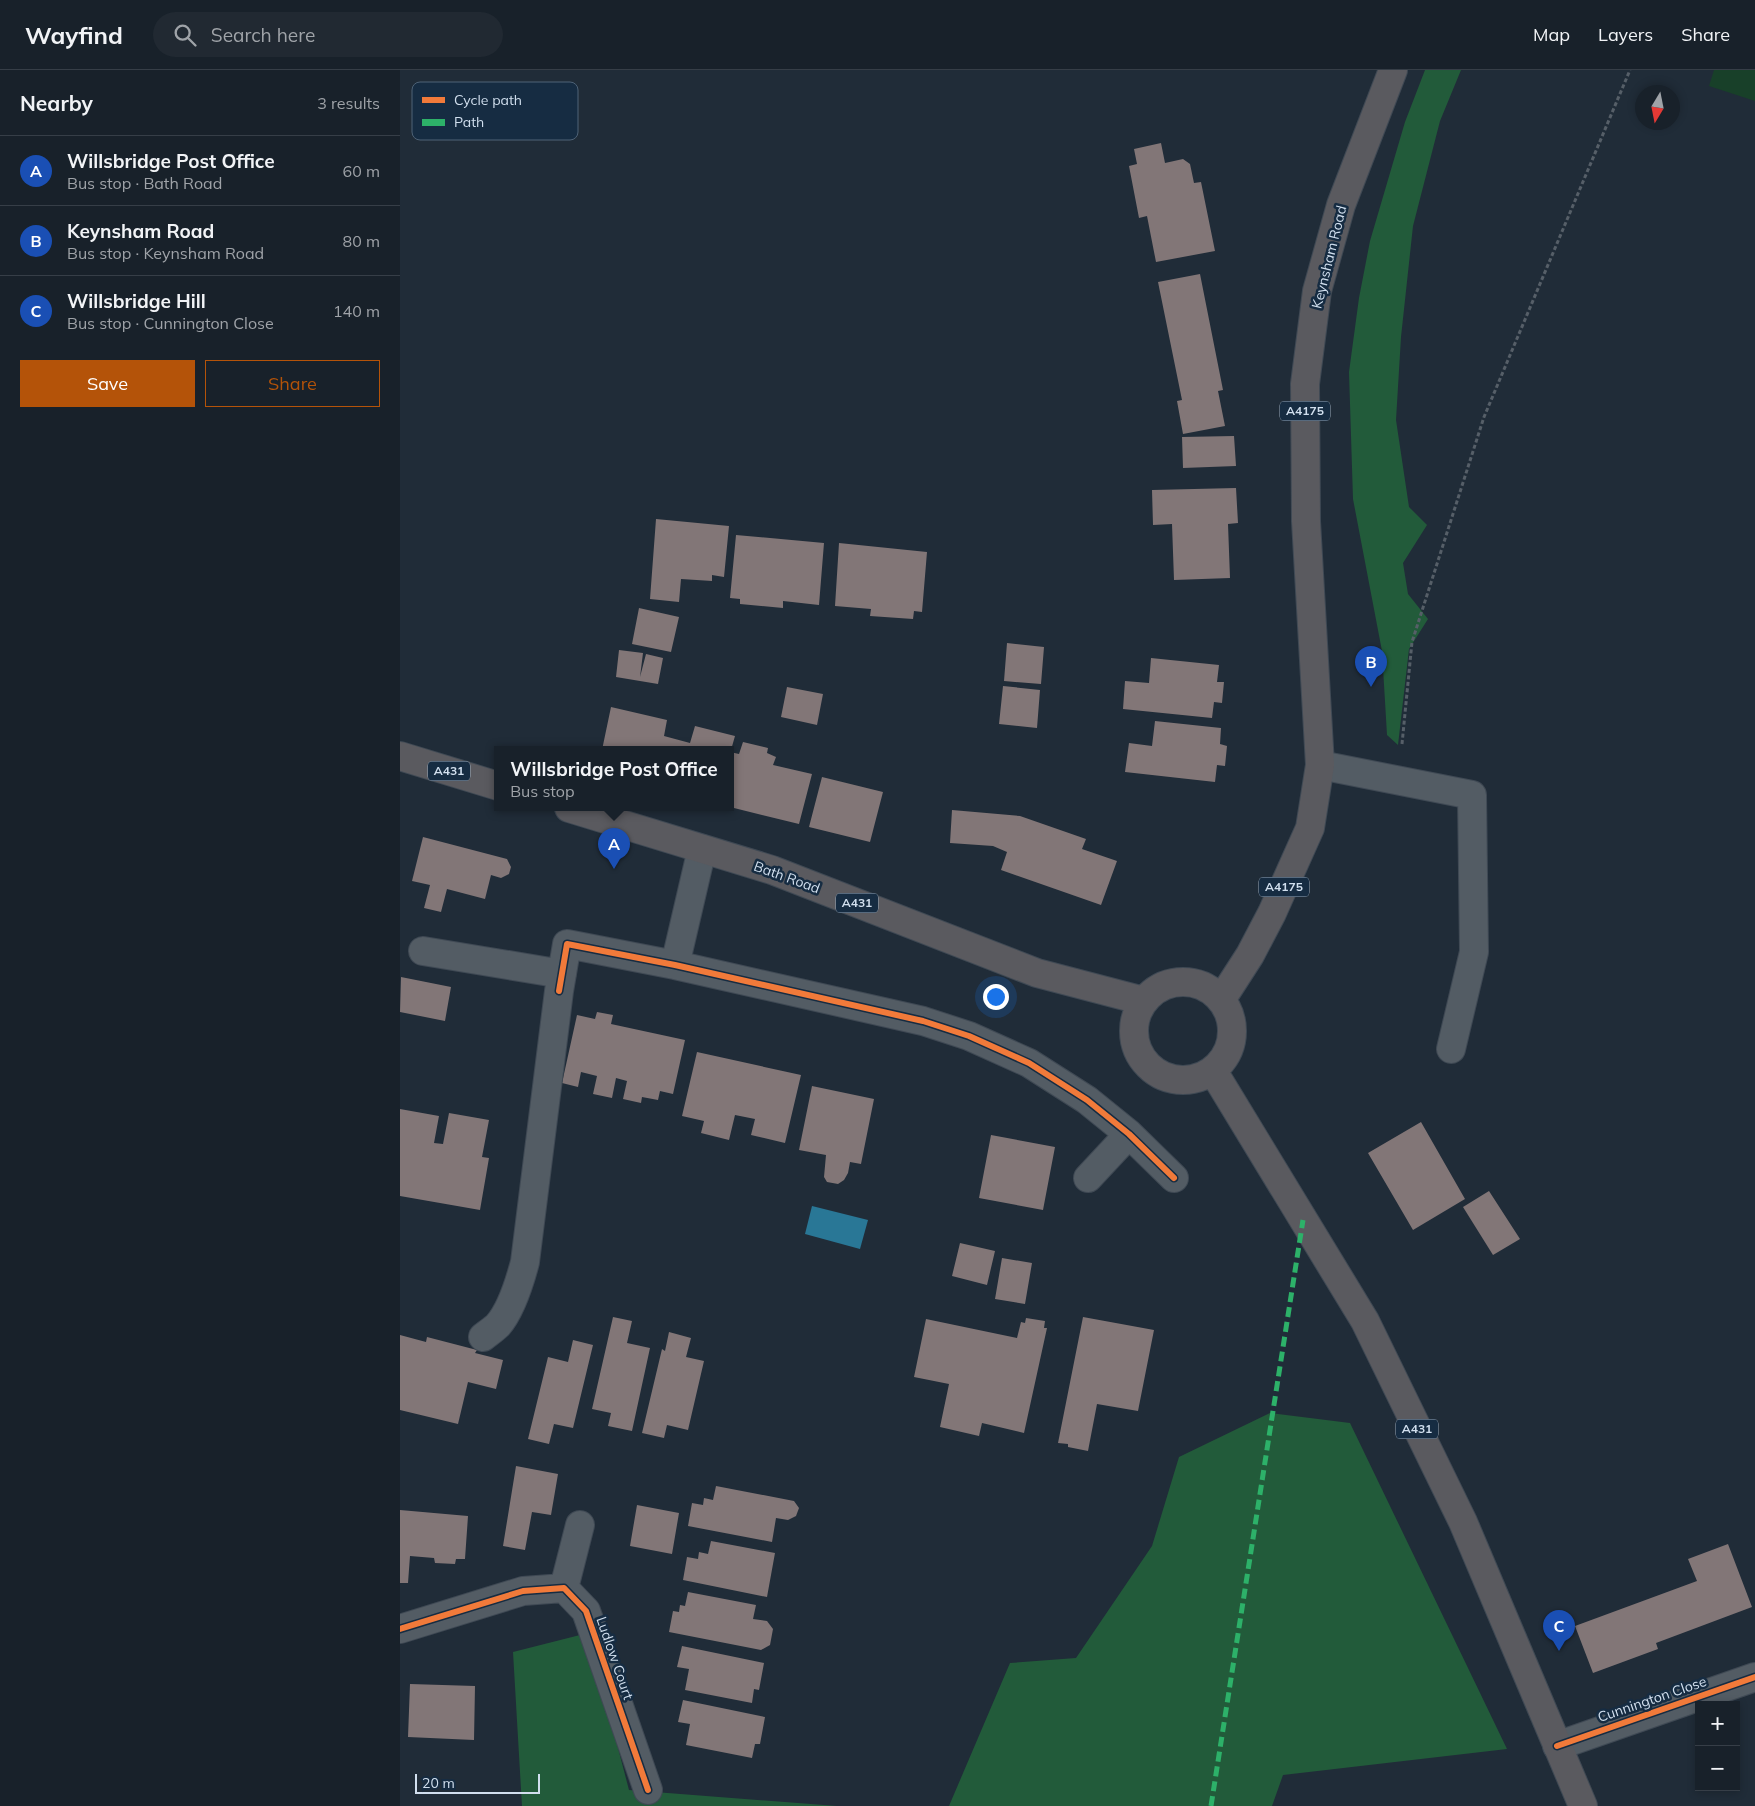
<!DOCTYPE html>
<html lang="en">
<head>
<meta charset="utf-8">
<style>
  body { margin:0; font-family:Mulish,sans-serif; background:#212932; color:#f1f3f6 }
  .controls { position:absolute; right:15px; bottom:15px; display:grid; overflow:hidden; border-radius:0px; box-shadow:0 2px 8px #0003 }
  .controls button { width:45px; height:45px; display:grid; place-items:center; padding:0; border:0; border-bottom:1px solid #363e47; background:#18212a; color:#f1f3f6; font:25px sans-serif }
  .compass { position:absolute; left:1235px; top:15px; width:45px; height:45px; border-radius:50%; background:#18212a; box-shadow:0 2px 8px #0003; rotate:190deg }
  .scale { position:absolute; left:15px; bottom:12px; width:125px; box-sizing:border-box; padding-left:5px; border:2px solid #d1dfee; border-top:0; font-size:14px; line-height:18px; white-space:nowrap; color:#d1dfee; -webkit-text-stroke:4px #162c42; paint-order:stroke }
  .you { position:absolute; left:595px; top:926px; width:18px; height:18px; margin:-12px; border:4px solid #fff; border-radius:50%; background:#1a73e8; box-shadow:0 0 0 8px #1a73e833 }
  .badge { display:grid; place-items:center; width:32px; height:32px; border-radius:50%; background:#b45309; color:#fff; font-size:16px; font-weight:700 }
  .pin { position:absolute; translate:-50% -41px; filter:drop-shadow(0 1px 2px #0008) }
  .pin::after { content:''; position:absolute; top:26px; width:18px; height:15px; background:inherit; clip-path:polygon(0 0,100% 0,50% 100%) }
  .popup { position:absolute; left:94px; top:676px; width:240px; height:65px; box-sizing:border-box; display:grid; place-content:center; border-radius:0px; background:#18212a; filter:drop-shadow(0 1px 4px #0005); font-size:16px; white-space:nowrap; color:#9fa3a8 }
  .popup b { font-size:19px; color:#f1f3f6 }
  .popup::after { content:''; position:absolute; left:50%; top:100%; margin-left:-10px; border:10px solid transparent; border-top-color:#18212a }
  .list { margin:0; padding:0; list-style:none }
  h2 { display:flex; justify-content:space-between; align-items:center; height:65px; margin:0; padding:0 20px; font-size:21px }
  h2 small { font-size:16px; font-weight:400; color:#9fa3a8 }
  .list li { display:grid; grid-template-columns:32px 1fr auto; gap:15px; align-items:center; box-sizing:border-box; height:70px; padding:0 20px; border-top:1px solid #363e47 }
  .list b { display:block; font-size:19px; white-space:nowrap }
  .list p { margin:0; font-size:16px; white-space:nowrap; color:#9fa3a8 }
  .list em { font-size:16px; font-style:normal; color:#9fa3a8 }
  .actions { display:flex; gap:10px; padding:15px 20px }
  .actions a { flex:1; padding:11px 0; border:1px solid #b45309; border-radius:0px; text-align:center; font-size:18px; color:#b45309 }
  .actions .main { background:#b45309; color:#fff }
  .icon { flex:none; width:28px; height:28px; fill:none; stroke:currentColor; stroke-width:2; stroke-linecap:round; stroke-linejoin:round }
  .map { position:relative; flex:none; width:1355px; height:1736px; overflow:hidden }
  header { display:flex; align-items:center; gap:30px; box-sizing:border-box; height:70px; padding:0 25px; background:#18212a; border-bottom:1px solid #363e47 }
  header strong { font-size:24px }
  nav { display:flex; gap:28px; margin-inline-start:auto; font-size:18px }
  .search { width:350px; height:45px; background:#212932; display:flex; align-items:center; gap:12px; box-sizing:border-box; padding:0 18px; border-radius:28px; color:#9fa3a8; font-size:19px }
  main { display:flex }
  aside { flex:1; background:#18212a }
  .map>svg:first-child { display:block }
  .green { fill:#184029 }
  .forest { fill:#225b3a }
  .water { fill:#297796 }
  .building { fill:#827677 }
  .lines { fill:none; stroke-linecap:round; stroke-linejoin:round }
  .minor-casing { stroke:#3f4954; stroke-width:30 }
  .major-casing { stroke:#3f4954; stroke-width:30 }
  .path { stroke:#565f68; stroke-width:3; stroke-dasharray:4 2.5; stroke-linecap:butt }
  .minor { stroke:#535c64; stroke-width:28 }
  .major { stroke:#5a5a5f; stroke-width:28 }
  .quiet { stroke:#2db169; stroke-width:5; stroke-dasharray:10 5; stroke-linecap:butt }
  .cycleway-casing { stroke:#162c42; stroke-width:9 }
  .cycleway { stroke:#f17a3a; stroke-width:6 }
  .labels { text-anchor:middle; stroke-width:5; stroke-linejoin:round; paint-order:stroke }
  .shield { fill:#162c42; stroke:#99a9ba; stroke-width:1 }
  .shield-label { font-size:12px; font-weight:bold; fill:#d1dfee }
  .street-label { font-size:14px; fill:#d1dfee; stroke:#162c42 }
  .key { fill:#162c42; stroke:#4e6276; stroke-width:1 }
  .key-label { font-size:14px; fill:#d1dfee }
</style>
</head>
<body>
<header>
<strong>Wayfind</strong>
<div class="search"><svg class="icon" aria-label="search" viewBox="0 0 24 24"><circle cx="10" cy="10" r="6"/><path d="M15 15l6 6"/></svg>Search here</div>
<nav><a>Map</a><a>Layers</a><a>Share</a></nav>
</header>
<main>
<aside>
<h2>Nearby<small>3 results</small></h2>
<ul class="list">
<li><span class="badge" style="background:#1a4fb4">A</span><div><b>Willsbridge Post Office</b><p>Bus stop · Bath Road</p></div><em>60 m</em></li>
<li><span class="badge" style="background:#1a4fb4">B</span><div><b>Keynsham Road</b><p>Bus stop · Keynsham Road</p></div><em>80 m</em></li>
<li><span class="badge" style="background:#1a4fb4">C</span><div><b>Willsbridge Hill</b><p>Bus stop · Cunnington Close</p></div><em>140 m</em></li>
</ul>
<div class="actions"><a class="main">Save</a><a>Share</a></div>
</aside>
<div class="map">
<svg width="1355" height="1736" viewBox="0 0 1355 1736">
  <rect width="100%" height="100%" fill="#202c38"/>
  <!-- green -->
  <path class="green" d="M1314 0H1355V31L1309 16Z"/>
  <!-- forest -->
  <path class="forest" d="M1025 0H1061L1040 51 1013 156 1001 267 996 350 1009 437 1027 455 1003 493 1008 524 1028 549 1009 579 998 675 987 665 982 581 953 429 949 302 959 228 970 171 1005 52Z
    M870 1343 950 1353 1107 1679 883 1705 872 1736H549L610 1593 676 1588 752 1476 779 1387Z
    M180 1565 206 1632 229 1720 437 1736H122L113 1582Z"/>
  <!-- water -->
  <path class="water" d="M412 1136 468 1150 460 1179 405 1164Z"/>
  <!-- building -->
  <path class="building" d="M761 73 765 93 783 89 790 94 794 113 801 112 815 181 756 192 747 146 739 148 729 96 737 94 734 79Z
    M800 204 823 320 818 321 825 356 783 364 777 331 782 330 758 212Z
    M834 366 836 396 783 398 782 367Z
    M836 418 838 453 828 454 830 508 774 510 772 454 753 455 752 420Z
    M256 449 329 456 324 507 312 505V511L281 509 279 532 250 529Z
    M336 465 424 473 419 535 383 531V538L340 534V529L330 528Z
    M439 473 527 482 522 542 514 541 513 549 470 546 471 539 435 536Z
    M239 538 279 547 271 582 232 574Z
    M607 573 644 577 641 614 604 611Z
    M219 580 243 583 240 607 246 584 263 588 258 614 216 607Z
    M751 588 819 595 817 612H824L822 633 814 632 812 648 723 639 725 611 749 613Z
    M603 616 640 620 637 658 599 654Z
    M387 617 423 624 417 655 381 647Z
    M211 637 267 650 264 666 290 673 295 656 335 666 331 680H202Z
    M755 651 821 658 820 674 827 676 825 696 817 695 815 712 725 702 729 673 752 676Z
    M343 672 368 678 367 683 376 687 373 695 412 704 399 754 330 737V682L339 684Z
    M422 707 483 722 470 772 409 757Z
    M552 740 620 746 686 769 682 779 717 791 701 835 601 800 607 782 593 776 550 773Z
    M23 767 107 789 111 797 109 804 101 808 91 805 85 829 47 819 41 842 24 838 30 815 12 811Z
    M1 907 51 917 45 951 0 942Z
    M197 942 213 945 211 954 285 970 273 1024 260 1021 258 1030 242 1027 241 1033 223 1029 227 1011 216 1008 212 1028 193 1024 197 1006 181 1002 178 1017 162 1013 177 945 195 949Z
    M297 982 401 1005 385 1073 351 1065 355 1049 335 1045 329 1070 301 1063 304 1051 282 1046Z
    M412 1016 474 1029 461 1094 450 1092 448 1103 444 1110 438 1114 427 1112 424 1107 426 1085 399 1080Z
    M0 1039 39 1046 34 1073 43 1074 49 1043 89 1050 82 1087 89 1088 80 1140 0 1126Z
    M1021 1052 1065 1129 1013 1160 968 1083Z
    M591 1065 655 1077 643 1140 579 1128Z
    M1089 1121 1120 1169 1093 1185 1063 1137Z
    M560 1173 595 1181 587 1215 552 1206Z
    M602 1188 632 1193 625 1234 595 1229Z
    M213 1247 232 1251 227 1273 250 1278 232 1361 208 1356 211 1343 192 1339Z
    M683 1247 754 1260 738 1341 697 1334 688 1381 668 1377V1374L658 1373Z
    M626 1248 645 1251 644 1258H647L624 1363 582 1353 579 1366 540 1357 549 1314 514 1307 526 1249 617 1268 621 1252 625 1253Z
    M269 1262 291 1268 286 1287 304 1291 288 1360 267 1355 264 1368 242 1363 262 1279 265 1281Z
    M0 1265 26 1272 27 1267 77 1280 75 1283 103 1290 96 1319 68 1312 58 1354 0 1340Z
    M173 1270 193 1275 173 1358 154 1354 149 1374 128 1369 148 1287 168 1292Z
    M116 1396 158 1404 151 1445 132 1442 125 1480 103 1476Z
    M316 1416 394 1431 399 1438 396 1446 388 1450 376 1448 372 1472 288 1456 292 1433 303 1435 304 1428 313 1430Z
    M237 1435 279 1443 272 1484 230 1476Z
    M0 1440 68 1446 65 1489H56L55 1494 35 1493 34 1488 10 1486 8 1513H0Z
    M311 1471 375 1483 367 1527 283 1510 287 1487 298 1489 299 1482 308 1484Z
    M1328 1474 1352 1537 1256 1573 1258 1579 1193 1603 1175 1556 1297 1511 1288 1489Z
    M288 1522 356 1535 353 1549 367 1551 373 1559 370 1575 361 1580 269 1562 273 1541 279 1542 280 1535 285 1536Z
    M282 1576 364 1593 359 1620 354 1619 352 1633 285 1620 289 1599 277 1597Z
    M10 1614 75 1616 74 1670 8 1667Z
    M283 1630 365 1647 360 1674H355L352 1688 286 1675 290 1654 278 1652Z"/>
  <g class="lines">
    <defs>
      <path id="minor" d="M920 695 1072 725 1074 882 1051 979
        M23 881 162 904
        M275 895 302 779
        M688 1108 729 1064
        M83 1267C88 1263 94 1259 98 1255 111 1240 120 1211 125 1192L159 921 167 874 275 895 523 951 569 966 629 993 687 1030 729 1064 774 1108
        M164 1518 180 1455
        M0 1559 123 1521 164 1518 186 1541 248 1720
        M1157 1676 1355 1607"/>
      <path id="major" d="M0 686 98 716
        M169 738 372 800 637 903 744 931
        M734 961a49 49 0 1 1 98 0a49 49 0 1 1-98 0Z
        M821 930 850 885 872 843 910 758 920 695 906 451 905 314 917 221 941 135 993 0
        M813 1001 965 1251 1063 1452 1183 1736"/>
    </defs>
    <!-- minor casing -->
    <use href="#minor" class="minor-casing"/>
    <!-- major casing -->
    <use href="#major" class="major-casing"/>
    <!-- path -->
    <path class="path" d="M1002 674 1012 572 1084 347 1230 0"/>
    <!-- minor -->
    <use href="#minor" class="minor"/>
    <!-- major -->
    <use href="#major" class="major"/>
    <!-- quiet -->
    <path class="quiet" d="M811 1736 903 1150"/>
    <defs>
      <path id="cycleway" d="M159 921 167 874 275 895 523 951 569 966 629 993 687 1030 729 1064 774 1108
        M0 1559 123 1521 164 1518 186 1541 248 1720
        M1157 1676 1355 1607"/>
    </defs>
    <!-- cycleway casing -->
    <use href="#cycleway" class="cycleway-casing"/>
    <!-- cycleway -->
    <use href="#cycleway" class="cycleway"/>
  </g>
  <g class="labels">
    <!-- shield labels -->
    <g class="shield">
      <rect x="880" y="331.5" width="50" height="19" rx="4"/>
      <rect x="28" y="691.5" width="42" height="19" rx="4"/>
      <rect x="859" y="807.5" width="50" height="19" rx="4"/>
      <rect x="436" y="823.5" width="42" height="19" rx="4"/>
      <rect x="996" y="1349.5" width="42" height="19" rx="4"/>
    </g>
    <g class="shield-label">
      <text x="905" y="345">A4175</text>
      <text x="49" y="705">A431</text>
      <text x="884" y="821">A4175</text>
      <text x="457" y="837">A431</text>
      <text x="1017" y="1363">A431</text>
    </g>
    <!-- street labels -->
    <g class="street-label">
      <text transform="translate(929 187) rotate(-76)" y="5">Keynsham Road</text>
      <text transform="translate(387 807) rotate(20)" y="5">Bath Road</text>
      <text transform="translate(215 1588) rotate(71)" y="5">Ludlow Court</text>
      <text transform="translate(1252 1629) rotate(-19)" y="5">Cunnington Close</text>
    </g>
  </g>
  <!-- legend -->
  <rect x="12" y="12" width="166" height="58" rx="8" class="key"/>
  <rect x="22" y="27" width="23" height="6" fill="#f17a3a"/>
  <rect x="22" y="49" width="23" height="7" fill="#2db169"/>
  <g class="key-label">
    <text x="54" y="35">Cycle path</text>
    <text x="54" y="57">Path</text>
  </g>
</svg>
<div class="controls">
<button>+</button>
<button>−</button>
</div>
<svg class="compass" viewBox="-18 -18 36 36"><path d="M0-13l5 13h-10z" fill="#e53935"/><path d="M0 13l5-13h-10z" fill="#9fa3a8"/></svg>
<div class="scale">20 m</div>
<div class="you"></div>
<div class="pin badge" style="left:214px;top:799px;background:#1a4fb4">A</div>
<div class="popup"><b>Willsbridge Post Office</b>Bus stop</div>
<div class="pin badge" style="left:971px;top:617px;background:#1a4fb4">B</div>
<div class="pin badge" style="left:1159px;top:1581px;background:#1a4fb4">C</div>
</div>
</main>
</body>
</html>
